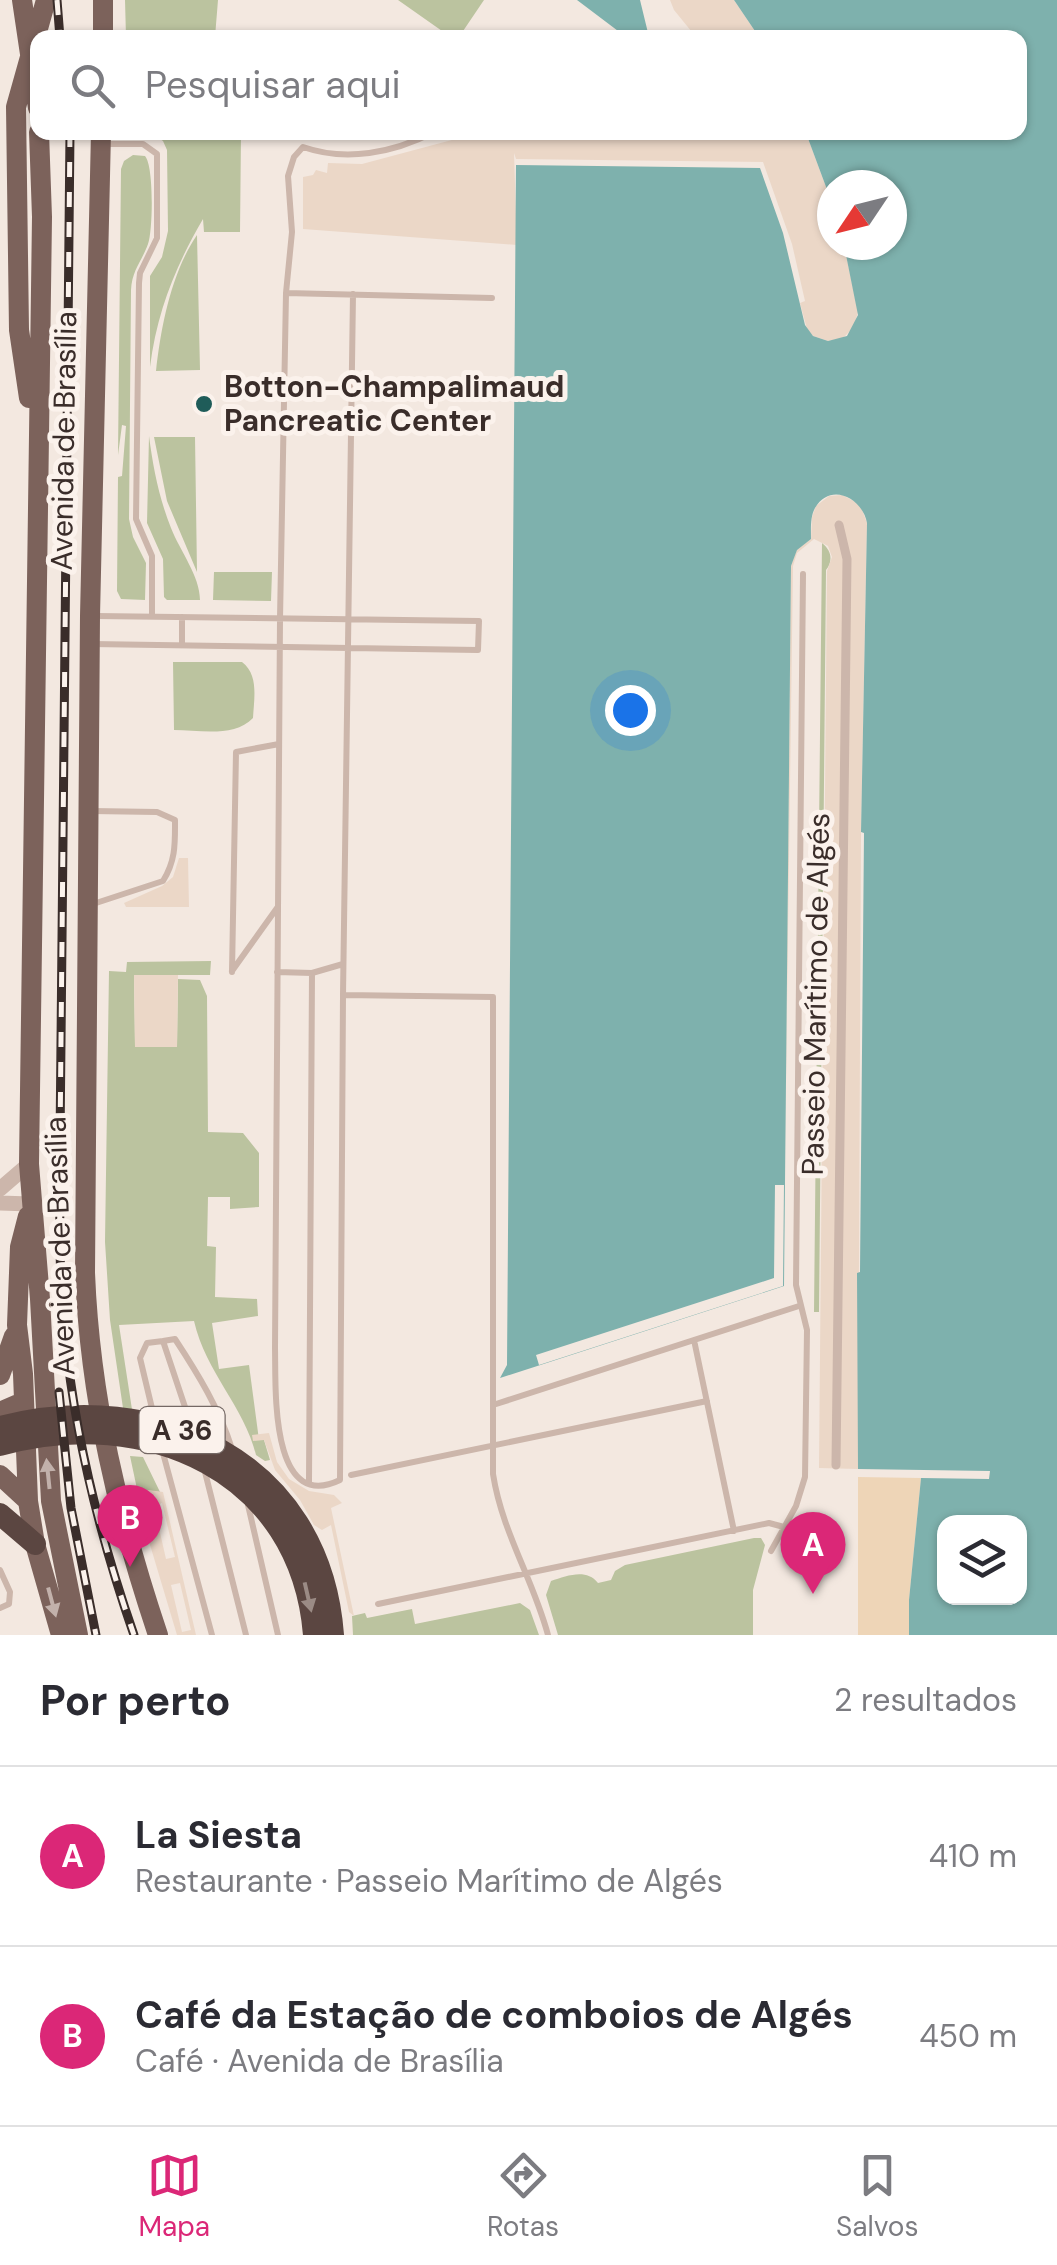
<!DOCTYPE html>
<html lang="pt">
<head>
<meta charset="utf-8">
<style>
  body { margin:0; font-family:"DM Sans",sans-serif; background:#f7f7f7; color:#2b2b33 }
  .controls { position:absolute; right:30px; bottom:30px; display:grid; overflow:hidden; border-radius:20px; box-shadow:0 2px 8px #0004 }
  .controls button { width:90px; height:90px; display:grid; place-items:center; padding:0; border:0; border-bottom:2px solid #e1e1e2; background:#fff; color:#2b2b33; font:50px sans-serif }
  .compass { position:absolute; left:817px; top:170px; width:90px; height:90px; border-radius:50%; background:#fff; box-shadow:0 2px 8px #0004; rotate:235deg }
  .you { position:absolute; left:630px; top:710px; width:35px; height:35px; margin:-25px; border:8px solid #fff; border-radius:50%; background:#1a73e8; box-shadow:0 0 0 15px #1a73e833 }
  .badge { display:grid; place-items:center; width:65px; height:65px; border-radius:50%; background:#db2777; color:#fff; font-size:32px; font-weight:700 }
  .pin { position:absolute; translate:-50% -82px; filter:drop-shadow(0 2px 5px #0008) }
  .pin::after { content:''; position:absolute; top:52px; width:35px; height:30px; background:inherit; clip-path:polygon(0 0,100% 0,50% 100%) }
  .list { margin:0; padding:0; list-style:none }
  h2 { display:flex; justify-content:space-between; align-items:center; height:130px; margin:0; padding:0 40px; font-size:42px }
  h2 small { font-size:32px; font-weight:400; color:#7c7c81 }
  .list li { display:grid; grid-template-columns:65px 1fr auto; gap:30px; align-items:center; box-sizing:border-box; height:180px; padding:0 40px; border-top:2px solid #e1e1e2 }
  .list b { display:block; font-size:38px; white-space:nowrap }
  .list p { margin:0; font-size:32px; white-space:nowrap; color:#7c7c81 }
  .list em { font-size:32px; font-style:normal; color:#7c7c81 }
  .icon { flex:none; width:55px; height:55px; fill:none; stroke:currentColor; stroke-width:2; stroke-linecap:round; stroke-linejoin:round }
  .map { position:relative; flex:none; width:1057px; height:1635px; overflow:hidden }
  .search { position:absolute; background:#fff; box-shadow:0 2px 8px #0004; left:30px; right:30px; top:30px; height:110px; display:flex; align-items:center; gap:25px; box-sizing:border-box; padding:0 35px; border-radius:20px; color:#7c7c81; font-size:38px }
  .sheet { height:490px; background:#fff }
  nav { display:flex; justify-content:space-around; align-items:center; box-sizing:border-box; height:140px; border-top:2px solid #e1e1e2; background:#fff; font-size:28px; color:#7c7c81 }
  nav a { display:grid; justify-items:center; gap:5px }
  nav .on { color:#db2777 }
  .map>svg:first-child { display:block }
  .green { fill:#bbc39f }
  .sand { fill:#eed5b7 }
  .plaza { fill:#ebd7c7; fill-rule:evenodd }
  .water { fill:#7eb1ad; fill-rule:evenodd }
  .pier { fill:#f3e8e0 }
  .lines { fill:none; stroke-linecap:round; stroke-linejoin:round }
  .service { stroke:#ccb6ab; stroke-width:6 }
  .pedestrian { stroke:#ccb6ab; stroke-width:9 }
  .tertiary { stroke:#ccb6ab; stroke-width:15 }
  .primary { stroke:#7c625b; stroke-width:20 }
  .motorway { stroke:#5b4641; stroke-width:22 }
  .rail-casing { stroke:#3a2d2a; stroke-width:9 }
  .rail { stroke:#fbf2ec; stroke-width:5; stroke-dasharray:15; stroke-linecap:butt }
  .oneway { fill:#c2b1ab }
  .oneway2 { fill:#9b8b85 }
  .poi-dot { fill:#1f5c59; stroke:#fbf2ec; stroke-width:4 }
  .labels { text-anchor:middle; stroke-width:10; stroke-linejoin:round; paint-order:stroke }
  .shield { fill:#fbf2ec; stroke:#746864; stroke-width:2.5 }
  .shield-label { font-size:28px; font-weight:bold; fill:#3a2d2a }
  .poi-label { font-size:30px; font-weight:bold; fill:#3a2d2a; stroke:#fbf2ec; text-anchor:start }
  .street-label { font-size:30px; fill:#3a2d2a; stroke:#fbf2ec }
</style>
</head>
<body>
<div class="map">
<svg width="1057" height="1635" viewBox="0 0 1057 1635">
  <rect width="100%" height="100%" fill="#f3e8e0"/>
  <!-- green -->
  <path class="green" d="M125 0H218L215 37H126Z
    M398 0H484L459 37 452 38Z
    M152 133H241L240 232H204L203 219C175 267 157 312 150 367V276L162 257 168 231 167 150 163 141Z
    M133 155 145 156C154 166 153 230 148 244 142 261 132 270 131 290L129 519 133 537 146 563 145 600 121 599 117 591 118 477 122 476 126 426 122 425 118 455 121 169 124 161Z
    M197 235 200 370 156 371C161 327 171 273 197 235Z
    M149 436C153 467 159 498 171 528 180 551 200 576 200 600H167L164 597 163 559 147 523Z
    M154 437H195L197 572 167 501Z
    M822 543C832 551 833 561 826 570L819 1312H814Z
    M214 572H272L271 601 213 600Z
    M173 662H242C259 675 254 698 253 718 234 738 199 730 174 730Z
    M211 961 210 975H134L135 1046 177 1047 178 979 200 980 207 996 208 1132 243 1133 259 1153V1207L230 1209V1197H208L207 1246 216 1247 215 1297 257 1299 258 1316 212 1323 219 1369 249 1365 259 1440H264L270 1460 265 1461 256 1455C244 1406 206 1373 194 1321L119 1325 137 1442H128L110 1320 105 1242 109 971 126 972 127 962Z
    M130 1456 143 1457 160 1492 137 1489Z
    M754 1538H761L765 1545 753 1590V1635H558L546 1595 551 1581C567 1576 586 1568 598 1583L611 1580 615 1571 625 1565Z
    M520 1603 530 1610 539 1635H353L352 1616 365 1613 367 1618 412 1609 415 1624Z"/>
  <!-- sand -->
  <path class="sand" d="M858 1477 921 1478 909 1600V1635H858Z"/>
  <!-- plaza -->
  <path class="plaza" d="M670 0H734L759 37H696L674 10Z
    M478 133H806L832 203V245H844L858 312 854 327 843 338 828 341 813 336 807 329 800 303 805 301 792 244 763 162 516 159 514 153 517 245 303 229V177L313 175 316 170 327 173 328 163 362 164Z
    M842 495 860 504 867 523 861 831 858 1469 819 1468 827 571 832 557 828 546 814 539 797 553 793 566 785 1151 791 566 797 549 811 539 812 517 816 506 829 496Z
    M179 858H188L189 907H126L124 903 162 886 173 877Z
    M134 975H178L177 1047H135Z
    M269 1433 277 1462 289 1479 309 1491 334 1495 342 1503 331 1508 354 1616 349 1612 331 1525 322 1530 314 1525 300 1500 275 1470 264 1440 253 1441 252 1435Z
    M133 1488 163 1492 196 1635H177ZM162 1503 175 1557 166 1559 154 1506ZM180 1583 191 1630 182 1632 171 1585Z"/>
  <!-- water -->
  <path class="water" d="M577 0H640L649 37H626Z
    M734 0H1057V1635H909V1600L921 1478 989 1479 990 1471 858 1469 857 1273 860 1272 864 833 861 832 867 523C863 499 831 481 815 508 810 517 811 529 811 539L797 550 791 566 784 1286 500 1378 507 1365 516 165 760 168 783 233 805 325 813 336 828 341 847 336 858 315 844 245H892V185H832V203L806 133 1020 132V38L759 37ZM944 1522H1020V1598H944Z"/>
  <!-- pier -->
  <path class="pier" d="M775 1185H784L783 1286 539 1365 536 1355 774 1278Z"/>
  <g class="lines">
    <!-- service -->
    <path class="service" d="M102 144H143L157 154V238L140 273 139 283 136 519 152 556V616
      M286 293 492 298
      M353 294 343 995 340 1480C269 1514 276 1386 275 1348L280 619 286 293 292 232 288 176 294 157 303 147C346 162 393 153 434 132
      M92 644 478 650 479 621 96 616
      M182 645V617
      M92 811 157 812 175 820C175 843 176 860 163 881L93 904
      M232 971 277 908
      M232 972 236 752 279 744
      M277 972 312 973 343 964
      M343 995 493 997V1474C502 1532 533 1579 548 1635
      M694 1340 734 1531
      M163 1341 175 1339C198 1374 220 1410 232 1449
      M493 1405 799 1306
      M155 1421 140 1358 147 1343 163 1341 193 1431
      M163 1453 212 1635
      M205 1472 246 1635
      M351 1475 707 1401
      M309 1482 312 973
      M248 1505 278 1635
      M771 1551 796 1506 805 1477 807 1330 796 1285 803 574
      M0 1570 10 1592 9 1604 0 1608
      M378 1604 769 1523 784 1527"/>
    <!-- pedestrian -->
    <path class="pedestrian" d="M836 1465 847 559 839 525"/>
    <!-- tertiary -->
    <path class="tertiary" d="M0 1189 29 1164
      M0 1203 30 1204"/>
    <!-- primary -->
    <path class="primary" d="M22 0 38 108
      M103 0V38
      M39 132 42 217 29 1164 40 1299 51 1501 78 1635
      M101 132 90 616 85 1273C90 1398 118 1516 158 1635
      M29 398 19 330 16 107 46 0
      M28 1216 20 1247 17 1325 23 1374 28 1501 35 1544 61 1635
      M0 1375 14 1336
      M0 1412 23 1402
      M0 1475 28 1501"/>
    <!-- motorway -->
    <path class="motorway" d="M0 1427C157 1386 320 1460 333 1635
      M0 1445C146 1404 301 1471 314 1635
      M0 1514 35 1544"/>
    <defs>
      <path id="rail" d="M57 0 60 38
        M70 132 60 1142C60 1206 58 1271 65 1335 75 1438 100 1537 134 1635
        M59 1392 71 1508 96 1635"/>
    </defs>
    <!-- rail casing -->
    <use href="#rail" class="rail-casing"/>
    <!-- rail -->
    <use href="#rail" class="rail"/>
  </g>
  <!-- one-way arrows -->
  <defs><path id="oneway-solid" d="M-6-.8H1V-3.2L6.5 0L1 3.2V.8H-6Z" transform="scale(2.5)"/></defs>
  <g class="oneway">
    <use href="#oneway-solid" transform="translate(48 1474) rotate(-96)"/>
    <use href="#oneway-solid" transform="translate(52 1602) rotate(75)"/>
  </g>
  <use class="oneway2" href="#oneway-solid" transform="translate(308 1597) rotate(77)"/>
  <!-- markers -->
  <circle class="poi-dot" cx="204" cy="404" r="10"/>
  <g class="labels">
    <!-- shield labels -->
    <rect class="shield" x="139.5" y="1407" width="85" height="46" rx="8"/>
    <g class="shield-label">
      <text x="182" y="1440">A 36</text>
    </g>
    <!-- poi labels -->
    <g class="poi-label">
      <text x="224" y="397">Botton-Champalimaud<tspan x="224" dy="34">Pancreatic Center</tspan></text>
    </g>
    <!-- street labels -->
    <g class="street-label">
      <text transform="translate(64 441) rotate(-89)" y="10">Avenida de Brasília</text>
      <text transform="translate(816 994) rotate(-89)" y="10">Passeio Marítimo de Algés</text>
      <text transform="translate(60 1246) rotate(-92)" y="10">Avenida de Brasília</text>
    </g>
  </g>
</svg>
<div class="controls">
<button><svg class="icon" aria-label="layers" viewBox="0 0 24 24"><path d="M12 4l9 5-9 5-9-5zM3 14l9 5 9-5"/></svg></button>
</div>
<svg class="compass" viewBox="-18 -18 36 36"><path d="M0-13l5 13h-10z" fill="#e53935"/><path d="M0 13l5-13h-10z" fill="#7c7c81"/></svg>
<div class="you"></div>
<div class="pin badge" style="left:813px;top:1594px">A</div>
<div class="pin badge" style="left:130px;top:1567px">B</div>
<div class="search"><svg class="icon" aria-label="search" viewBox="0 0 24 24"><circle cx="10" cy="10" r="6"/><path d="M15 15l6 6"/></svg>Pesquisar aqui</div>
</div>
<section class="sheet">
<h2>Por perto<small>2 resultados</small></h2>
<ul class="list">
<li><span class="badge">A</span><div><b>La Siesta</b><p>Restaurante · Passeio Marítimo de Algés</p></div><em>410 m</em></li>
<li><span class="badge">B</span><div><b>Café da Estação de comboios de Algés</b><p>Café · Avenida de Brasília</p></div><em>450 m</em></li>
</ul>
</section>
<nav>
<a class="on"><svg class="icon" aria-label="map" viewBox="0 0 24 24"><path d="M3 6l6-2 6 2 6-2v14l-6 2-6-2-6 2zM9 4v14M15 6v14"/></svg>Mapa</a>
<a><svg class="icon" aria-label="directions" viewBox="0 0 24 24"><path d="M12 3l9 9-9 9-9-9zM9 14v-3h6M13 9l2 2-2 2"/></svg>Rotas</a>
<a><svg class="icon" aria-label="saved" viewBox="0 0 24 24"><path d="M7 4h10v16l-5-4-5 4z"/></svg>Salvos</a>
</nav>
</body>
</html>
